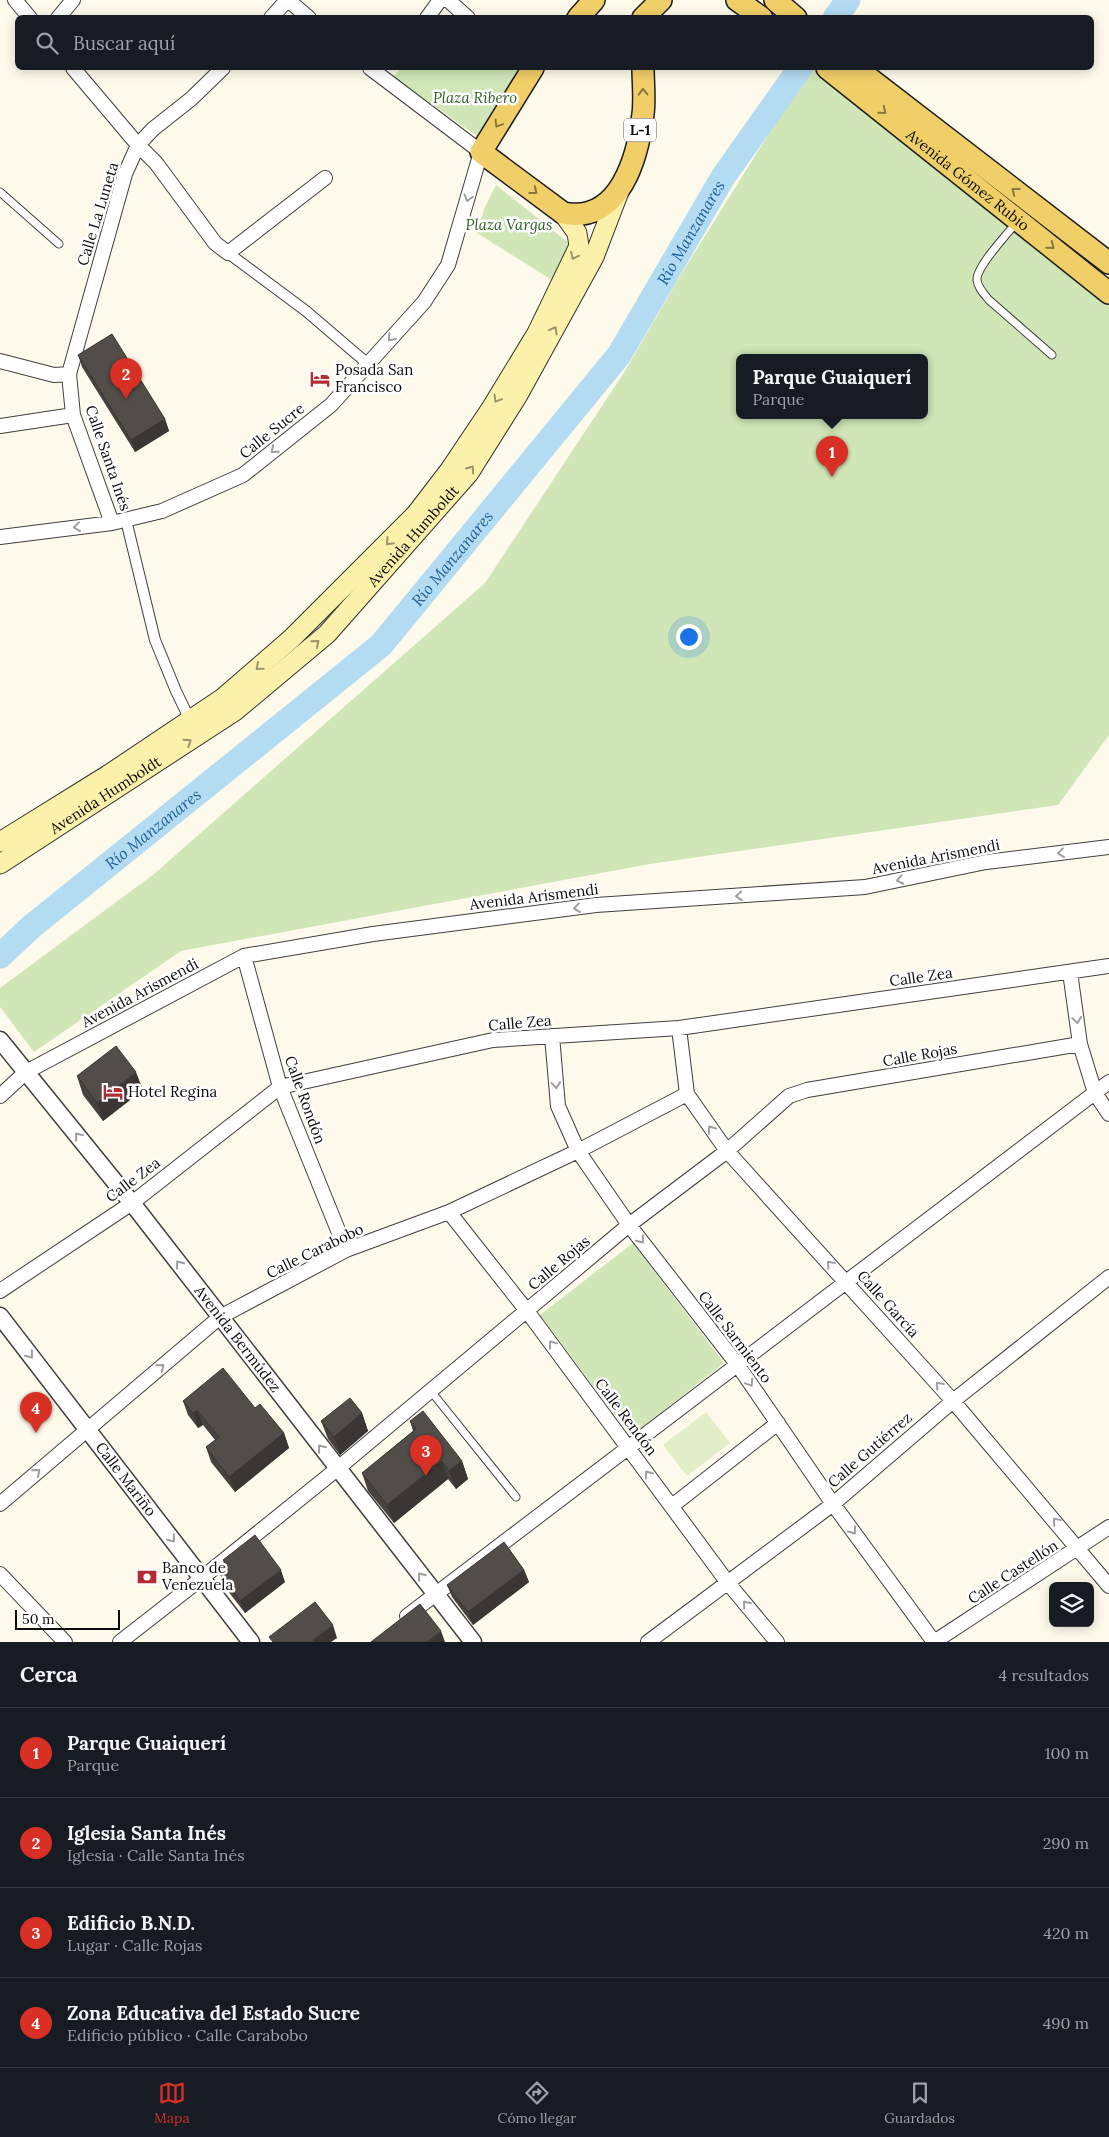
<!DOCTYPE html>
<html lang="es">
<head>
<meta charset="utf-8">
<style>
  body { margin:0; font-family:Lora,serif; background:#20242c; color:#f1f3f6 }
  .controls { position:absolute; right:15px; bottom:15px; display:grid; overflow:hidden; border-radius:8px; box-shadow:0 2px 12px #0003 }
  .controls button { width:45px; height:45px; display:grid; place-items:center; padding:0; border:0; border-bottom:1px solid #363941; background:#171b24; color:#f1f3f6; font:25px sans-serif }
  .scale { position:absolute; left:15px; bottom:12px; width:105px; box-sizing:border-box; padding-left:5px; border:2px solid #0c0c0c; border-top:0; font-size:14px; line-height:18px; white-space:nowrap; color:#0c0c0c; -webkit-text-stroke:4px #fff; paint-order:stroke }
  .you { position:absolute; left:688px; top:636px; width:18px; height:18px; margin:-12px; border:4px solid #fff; border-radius:50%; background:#1a73e8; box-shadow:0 0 0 8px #1a73e833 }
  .badge { display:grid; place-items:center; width:32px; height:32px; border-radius:50%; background:#d93025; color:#fff; font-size:16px; font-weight:700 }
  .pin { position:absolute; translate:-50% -41px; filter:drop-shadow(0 1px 2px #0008) }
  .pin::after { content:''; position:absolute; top:26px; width:18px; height:15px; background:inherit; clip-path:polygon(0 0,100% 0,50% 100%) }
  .popup { position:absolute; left:736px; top:354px; width:192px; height:65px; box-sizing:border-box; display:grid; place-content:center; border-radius:8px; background:#171b24; filter:drop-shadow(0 1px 4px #0005); font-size:16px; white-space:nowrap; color:#9ea1a6 }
  .popup b { font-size:19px; color:#f1f3f6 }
  .popup::after { content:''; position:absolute; left:50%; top:100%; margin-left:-10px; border:10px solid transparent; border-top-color:#171b24 }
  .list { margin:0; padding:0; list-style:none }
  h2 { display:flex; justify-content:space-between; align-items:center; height:65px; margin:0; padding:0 20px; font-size:21px }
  h2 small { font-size:16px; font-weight:400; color:#9ea1a6 }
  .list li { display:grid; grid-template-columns:32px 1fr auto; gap:15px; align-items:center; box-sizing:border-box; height:90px; padding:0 20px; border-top:1px solid #363941 }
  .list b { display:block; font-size:19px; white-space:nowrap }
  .list p { margin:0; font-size:16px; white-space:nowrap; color:#9ea1a6 }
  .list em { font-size:16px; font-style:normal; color:#9ea1a6 }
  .icon { flex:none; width:28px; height:28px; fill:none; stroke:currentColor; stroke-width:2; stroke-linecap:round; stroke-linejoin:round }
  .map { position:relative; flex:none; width:1109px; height:1642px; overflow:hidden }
  .search { position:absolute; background:#171b24; box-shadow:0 2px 12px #0003; left:15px; right:15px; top:15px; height:55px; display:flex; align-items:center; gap:12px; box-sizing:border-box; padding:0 18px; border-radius:8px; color:#9ea1a6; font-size:19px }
  .sheet { height:425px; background:#171b24 }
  nav { display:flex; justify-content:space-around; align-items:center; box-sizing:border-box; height:70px; border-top:1px solid #363941; background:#171b24; font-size:14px; color:#9ea1a6 }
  nav a { display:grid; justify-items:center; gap:2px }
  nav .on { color:#d93025 }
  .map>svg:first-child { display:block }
  .green { fill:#d0e6b7; fill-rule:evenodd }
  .pitch { fill:#e1eec8 }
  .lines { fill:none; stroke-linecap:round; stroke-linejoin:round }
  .river { stroke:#b3dbf2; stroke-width:25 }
  .service-casing { stroke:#3f3f3f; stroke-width:9 }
  .pedestrian-casing { stroke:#3f3f3f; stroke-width:12 }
  .minor-casing { stroke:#3f3f3f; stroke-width:16 }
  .tertiary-casing { stroke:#3f3f3f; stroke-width:19 }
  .secondary-casing { stroke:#2e2e2e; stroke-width:21 }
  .primary-casing { stroke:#1d1d1d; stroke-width:24 }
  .service { stroke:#fff; stroke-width:7 }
  .pedestrian { stroke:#fff; stroke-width:10 }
  .minor { stroke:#fff; stroke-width:14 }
  .tertiary { stroke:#fff; stroke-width:16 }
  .secondary { stroke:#fbf1aa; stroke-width:19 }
  .primary { stroke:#f1cf68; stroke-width:21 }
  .wall { fill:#47423f }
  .shaded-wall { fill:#3a3633 }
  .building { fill:#534d49; stroke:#3a3633 }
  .oneway { stroke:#8a773f }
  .oneway2 { stroke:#9e9e9e }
  .oneway3 { stroke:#9b956b }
  .labels { text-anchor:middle; stroke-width:5; stroke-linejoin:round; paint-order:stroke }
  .shield { fill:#fff; stroke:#555; stroke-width:1 }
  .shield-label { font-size:14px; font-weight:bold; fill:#0c0c0c }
  .park-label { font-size:15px; font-style:italic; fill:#2d5f20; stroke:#fff }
  .street-label { font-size:15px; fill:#0c0c0c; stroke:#fff }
  .poi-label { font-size:15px; fill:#0c0c0c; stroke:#fff; text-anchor:start }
  .water-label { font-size:16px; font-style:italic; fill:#1c6196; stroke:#fff }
</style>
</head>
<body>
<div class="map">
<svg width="1109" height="1642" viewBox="0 0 1109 1642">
  <rect width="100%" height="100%" fill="#fefaeb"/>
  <!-- green -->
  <path class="green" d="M401 68H513L523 76 484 141 393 77Z
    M810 68H814L1109 297V735L1058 805 650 864 181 951 34 1052 0 1007V988L154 874 485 583 625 371 680 276ZM740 358H924V416H740Z
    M496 185 575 248 555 282 477 233 485 207Z
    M633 1243 724 1363 631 1436 540 1315Z"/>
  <!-- pitch -->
  <path class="pitch" d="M706 1412 730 1443 687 1476 663 1445Z"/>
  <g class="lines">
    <!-- river -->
    <g class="river">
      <path d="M835 18 848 0"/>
      <path id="s1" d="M0 956 31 927 381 645 619 355 723 177 800 68"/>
    </g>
    <defs>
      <path id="service" d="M0 192 59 244
        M1017 222C1008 233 976 267 977 280 978 288 984 294 989 300L1052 355
        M430 1390 516 1497"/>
      <path id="pedestrian" d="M228 253 306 311 368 364
        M126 520 155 640 176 691 190 720"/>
      <path id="minor" d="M15 0 30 18
        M288 0 309 18
        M448 0 468 18
        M58 18 73 0
        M271 18 287 0
        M427 18 440 0
        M73 68 138 145 156 163 215 243 228 253 325 178
        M0 361 54 375 69 374
        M0 426 73 415
        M112 523 73 415 69 374 125 174 138 145 153 129 191 99 223 68
        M0 537 112 523 162 511 243 475 331 405 424 302 448 265 481 152 370 68
        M244 956 280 1087 346 1250
        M1070 972 1080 1044 1095 1093 1109 1114
        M679 1028 687 1094 727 1151 953 1401 1109 1586
        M552 1036 558 1106 578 1151 629 1225 737 1364 833 1504 934 1642
        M0 1096 26 1072 244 956 373 934 596 905 865 887 986 862 1109 847
        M449 1212 527 1311 728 1583 777 1642
        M0 1291 132 1203 280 1087 493 1040 679 1028 1109 966
        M0 1504 220 1317 346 1250 449 1212 578 1151 687 1094
        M672 1506 778 1423
        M0 1574 65 1642
        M407 1616 1109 1082
        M120 1642 202 1578 337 1469 629 1225 727 1151 789 1096 807 1090 1080 1044
        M648 1642 833 1504 953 1401 1109 1277
        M934 1642 1109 1527"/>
      <g id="tertiary">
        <path id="s2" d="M0 1040 132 1203 473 1642"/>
        <path id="s3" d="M0 1316 251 1642"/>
      </g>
      <g id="secondary">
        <path d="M0 842 108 775 223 698 291 639 416 514 449 471 492 407 537 333 579 246 577 233 563 213"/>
        <path id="s4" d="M0 864 235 711 327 634 469 473 518 395 594 257 620 189"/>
      </g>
      <g id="primary">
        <path d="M737 0 762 18"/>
        <path d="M775 0 796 18"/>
        <path d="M578 18 594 0"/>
        <path d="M643 18 661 0"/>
        <path d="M533 68 481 152 563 213C620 225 638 156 643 114 645 99 643 82 643 68"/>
        <path id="s5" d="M827 68 1109 293"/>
        <path d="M856 68 1109 263"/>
      </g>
    </defs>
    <!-- service casing -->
    <use href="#service" class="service-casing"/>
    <!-- pedestrian casing -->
    <use href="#pedestrian" class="pedestrian-casing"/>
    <!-- minor casing -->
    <use href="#minor" class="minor-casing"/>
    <!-- tertiary casing -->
    <use href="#tertiary" class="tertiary-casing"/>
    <!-- secondary casing -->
    <use href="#secondary" class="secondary-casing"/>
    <!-- primary casing -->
    <use href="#primary" class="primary-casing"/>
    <!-- service -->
    <use href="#service" class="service"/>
    <!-- pedestrian -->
    <use href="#pedestrian" class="pedestrian"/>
    <!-- minor -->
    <use href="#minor" class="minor"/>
    <!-- tertiary -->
    <use href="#tertiary" class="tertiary"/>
    <!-- secondary -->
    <use href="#secondary" class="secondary"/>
    <!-- primary -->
    <use href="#primary" class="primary"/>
  </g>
  <!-- wall -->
  <path class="wall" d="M78 355 165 419 169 431 135 452 82 367Z
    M77 1076 143 1090 103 1121 83 1095Z
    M183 1401 255 1408 284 1433 289 1448 235 1492 211 1462 206 1447 215 1440 203 1425 198 1428 188 1415Z
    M362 1413 368 1431 340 1455 328 1439 321 1421Z
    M410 1421 462 1461 468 1479 456 1489 448 1479 394 1523 368 1491 362 1473 413 1431Z
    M223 1560 285 1582 245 1613 224 1586 218 1567 224 1563Z
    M524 1570 529 1582 473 1625 452 1597 447 1585Z"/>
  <!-- shaded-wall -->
  <path class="shaded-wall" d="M165 419 169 431 135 452 131 440Z
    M136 1072 143 1090 103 1121 97 1103Z
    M197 1410 203 1425 198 1428 193 1413Z
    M362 1413 368 1431 340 1455 334 1437Z
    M284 1433 289 1448 235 1492 229 1477Z
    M442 1461 448 1479 394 1523 387 1505Z
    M462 1461 468 1479 456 1489 449 1471Z
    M281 1570 285 1582 245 1613 240 1601Z
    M524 1570 529 1582 473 1625 468 1612Z
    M333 1625 337 1638 331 1642H314L313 1640Z
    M441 1631 445 1642H427Z"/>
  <!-- building -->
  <path class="building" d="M112 334 165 419 131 440 78 355Z
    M116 1046 136 1072 97 1103 77 1076Z
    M223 1368 255 1408 260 1404 284 1433 229 1477 206 1447 219 1437 197 1410 193 1413 183 1401Z
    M350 1398 362 1413 334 1437 321 1421Z
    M423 1411 462 1461 449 1471 442 1461 387 1505 362 1473 416 1429 410 1421Z
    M255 1535 281 1570 240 1601 219 1573 221 1572 218 1567 225 1562 223 1560Z
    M504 1542 524 1570 468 1612 447 1585Z
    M315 1602 333 1625 313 1640 315 1642H273L269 1637Z
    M420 1604 441 1631 427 1642H371Z"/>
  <!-- one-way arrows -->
  <defs><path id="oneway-chevron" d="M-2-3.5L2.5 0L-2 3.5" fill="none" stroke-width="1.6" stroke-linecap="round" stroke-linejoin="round" transform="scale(1.25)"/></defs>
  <g class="oneway">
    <use href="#oneway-chevron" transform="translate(643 92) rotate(-91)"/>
    <use href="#oneway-chevron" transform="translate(883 111) rotate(39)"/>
    <use href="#oneway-chevron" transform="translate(498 124) rotate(121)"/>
    <use href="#oneway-chevron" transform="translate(534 191) rotate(37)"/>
    <use href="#oneway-chevron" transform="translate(1015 191) rotate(-142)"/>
    <use href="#oneway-chevron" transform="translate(1051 246) rotate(39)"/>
  </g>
  <g class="oneway2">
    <use href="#oneway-chevron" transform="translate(468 198) rotate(106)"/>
    <use href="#oneway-chevron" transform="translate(391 338) rotate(132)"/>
    <use href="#oneway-chevron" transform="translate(274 450) rotate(141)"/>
    <use href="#oneway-chevron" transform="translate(77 527) rotate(173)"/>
    <use href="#oneway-chevron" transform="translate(1061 853) rotate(173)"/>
    <use href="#oneway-chevron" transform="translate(900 880) rotate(168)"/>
    <use href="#oneway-chevron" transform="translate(739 896) rotate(176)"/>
    <use href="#oneway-chevron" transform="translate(577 908) rotate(173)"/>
    <use href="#oneway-chevron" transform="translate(1077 1020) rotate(82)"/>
    <use href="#oneway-chevron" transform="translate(556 1085) rotate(85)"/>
    <use href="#oneway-chevron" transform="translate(711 1129) rotate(-125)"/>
    <use href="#oneway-chevron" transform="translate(78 1136) rotate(-129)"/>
    <use href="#oneway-chevron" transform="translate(641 1240) rotate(52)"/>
    <use href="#oneway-chevron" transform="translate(179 1264) rotate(-128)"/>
    <use href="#oneway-chevron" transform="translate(830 1264) rotate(-132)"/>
    <use href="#oneway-chevron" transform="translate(552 1344) rotate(-127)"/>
    <use href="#oneway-chevron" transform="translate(30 1355) rotate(52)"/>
    <use href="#oneway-chevron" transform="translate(161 1367) rotate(-40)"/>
    <use href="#oneway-chevron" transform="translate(750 1383) rotate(56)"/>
    <use href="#oneway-chevron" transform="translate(939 1385) rotate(-132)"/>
    <use href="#oneway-chevron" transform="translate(321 1448) rotate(-128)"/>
    <use href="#oneway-chevron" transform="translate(37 1472) rotate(-41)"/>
    <use href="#oneway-chevron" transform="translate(648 1474) rotate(-126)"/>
    <use href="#oneway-chevron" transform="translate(1056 1521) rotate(-130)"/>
    <use href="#oneway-chevron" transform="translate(853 1531) rotate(54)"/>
    <use href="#oneway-chevron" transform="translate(172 1539) rotate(52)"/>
    <use href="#oneway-chevron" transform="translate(421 1576) rotate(-128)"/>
    <use href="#oneway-chevron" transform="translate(746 1604) rotate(-129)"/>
  </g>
  <g class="oneway3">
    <use href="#oneway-chevron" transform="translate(574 256) rotate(116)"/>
    <use href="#oneway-chevron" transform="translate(554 330) rotate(-61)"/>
    <use href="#oneway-chevron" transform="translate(497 399) rotate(121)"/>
    <use href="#oneway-chevron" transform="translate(471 469) rotate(-55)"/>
    <use href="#oneway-chevron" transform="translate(389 542) rotate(134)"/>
    <use href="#oneway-chevron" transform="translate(316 643) rotate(-40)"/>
    <use href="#oneway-chevron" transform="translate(259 667) rotate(139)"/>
    <use href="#oneway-chevron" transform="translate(188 742) rotate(-34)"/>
  </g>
  <!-- icons -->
  <defs>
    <symbol id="hotel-bare" viewBox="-9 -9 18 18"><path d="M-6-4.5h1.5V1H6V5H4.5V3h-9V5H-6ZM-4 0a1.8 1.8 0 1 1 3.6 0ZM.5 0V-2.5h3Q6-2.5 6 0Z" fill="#b32c33" stroke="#fff" stroke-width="2.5" paint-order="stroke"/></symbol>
    <symbol id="bank-bare" viewBox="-9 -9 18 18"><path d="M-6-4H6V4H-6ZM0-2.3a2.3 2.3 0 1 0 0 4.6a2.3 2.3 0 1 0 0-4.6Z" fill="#b32c33" stroke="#fff" stroke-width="2.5" paint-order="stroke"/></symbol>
  </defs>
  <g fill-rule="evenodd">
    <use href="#hotel-bare" x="306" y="365" width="28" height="28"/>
    <use href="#hotel-bare" x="99" y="1078" width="28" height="28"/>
    <use href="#bank-bare" x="133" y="1563" width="28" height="28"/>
  </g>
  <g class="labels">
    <!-- shield labels -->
    <rect class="shield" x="624" y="118.5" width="32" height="23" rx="4"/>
    <g class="shield-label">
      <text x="640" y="135">L-1</text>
    </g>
    <!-- park labels -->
    <g class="park-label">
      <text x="475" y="103">Plaza Ribero</text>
      <text x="509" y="230">Plaza Vargas</text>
    </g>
    <!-- street labels -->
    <g class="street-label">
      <text dy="5" stroke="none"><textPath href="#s5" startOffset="180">Avenida Gómez Rubio</textPath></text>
      <text transform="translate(98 214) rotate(-73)" y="5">Calle La Luneta</text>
      <text transform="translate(272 431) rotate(-39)" y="5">Calle Sucre</text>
      <text transform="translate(108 458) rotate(71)" y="5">Calle Santa Inés</text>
      <text dy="5" stroke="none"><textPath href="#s4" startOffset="531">Avenida Humboldt</textPath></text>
      <text dy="5" stroke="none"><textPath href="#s4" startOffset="126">Avenida Humboldt</textPath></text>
      <text transform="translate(936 857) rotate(-11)" y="5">Avenida Arismendi</text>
      <text transform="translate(534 897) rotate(-7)" y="5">Avenida Arismendi</text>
      <text transform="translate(921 977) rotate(-8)" y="5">Calle Zea</text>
      <text transform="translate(140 993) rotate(-28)" y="5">Avenida Arismendi</text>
      <text transform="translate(520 1023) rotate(-5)" y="5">Calle Zea</text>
      <text transform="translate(920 1055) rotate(-10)" y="5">Calle Rojas</text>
      <text transform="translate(305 1100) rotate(70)" y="5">Calle Rondón</text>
      <text transform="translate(133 1180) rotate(-37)" y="5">Calle Zea</text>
      <text transform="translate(315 1251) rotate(-26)" y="5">Calle Carabobo</text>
      <text transform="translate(559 1263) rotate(-40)" y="5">Calle Rojas</text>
      <text transform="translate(888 1304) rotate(48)" y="5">Calle García</text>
      <text transform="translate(735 1337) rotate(53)" y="5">Calle Sarmiento</text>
      <text dy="5" stroke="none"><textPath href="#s2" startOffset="382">Avenida Bermúdez</textPath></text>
      <text transform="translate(626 1417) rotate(53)" y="5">Calle Rendón</text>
      <text transform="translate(870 1450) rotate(-41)" y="5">Calle Gutiérrez</text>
      <text dy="5" stroke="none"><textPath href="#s3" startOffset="206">Calle Mariño</textPath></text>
      <text transform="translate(1013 1572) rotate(-33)" y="5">Calle Castellón</text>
    </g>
    <!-- poi labels -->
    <g class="poi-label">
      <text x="335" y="375">Posada San<tspan x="335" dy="17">Francisco</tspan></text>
      <text x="128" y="1097">Hotel Regina</text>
      <text x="162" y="1573">Banco de<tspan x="162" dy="17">Venezuela</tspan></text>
    </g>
    <!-- water labels -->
    <g class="water-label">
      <text dy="6" stroke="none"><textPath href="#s1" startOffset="1009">Río Manzanares</textPath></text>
      <text dy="6" stroke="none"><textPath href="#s1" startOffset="604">Río Manzanares</textPath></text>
      <text dy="6" stroke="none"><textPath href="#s1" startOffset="199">Río Manzanares</textPath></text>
    </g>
  </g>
</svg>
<div class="controls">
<button><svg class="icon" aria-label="layers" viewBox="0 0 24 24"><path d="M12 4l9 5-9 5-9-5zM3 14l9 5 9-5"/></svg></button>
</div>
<div class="scale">50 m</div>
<div class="you"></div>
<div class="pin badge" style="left:832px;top:477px">1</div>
<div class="popup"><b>Parque Guaiquerí</b>Parque</div>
<div class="pin badge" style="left:126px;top:399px">2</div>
<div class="pin badge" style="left:426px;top:1476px">3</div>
<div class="pin badge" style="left:36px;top:1433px">4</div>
<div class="search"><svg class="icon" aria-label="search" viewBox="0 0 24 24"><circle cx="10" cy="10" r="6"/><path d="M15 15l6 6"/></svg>Buscar aquí</div>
</div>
<section class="sheet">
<h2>Cerca<small>4 resultados</small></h2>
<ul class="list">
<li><span class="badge">1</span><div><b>Parque Guaiquerí</b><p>Parque</p></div><em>100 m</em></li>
<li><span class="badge">2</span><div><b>Iglesia Santa Inés</b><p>Iglesia · Calle Santa Inés</p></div><em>290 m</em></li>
<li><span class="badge">3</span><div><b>Edificio B.N.D.</b><p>Lugar · Calle Rojas</p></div><em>420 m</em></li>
<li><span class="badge">4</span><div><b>Zona Educativa del Estado Sucre</b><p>Edificio público · Calle Carabobo</p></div><em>490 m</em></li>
</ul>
</section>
<nav>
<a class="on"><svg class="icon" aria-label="map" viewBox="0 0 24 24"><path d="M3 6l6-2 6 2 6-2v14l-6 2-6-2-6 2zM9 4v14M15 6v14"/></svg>Mapa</a>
<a><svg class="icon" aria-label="directions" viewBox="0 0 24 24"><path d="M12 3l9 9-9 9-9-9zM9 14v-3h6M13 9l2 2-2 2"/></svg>Cómo llegar</a>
<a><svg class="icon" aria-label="saved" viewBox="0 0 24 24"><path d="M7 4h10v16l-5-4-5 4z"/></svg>Guardados</a>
</nav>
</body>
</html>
